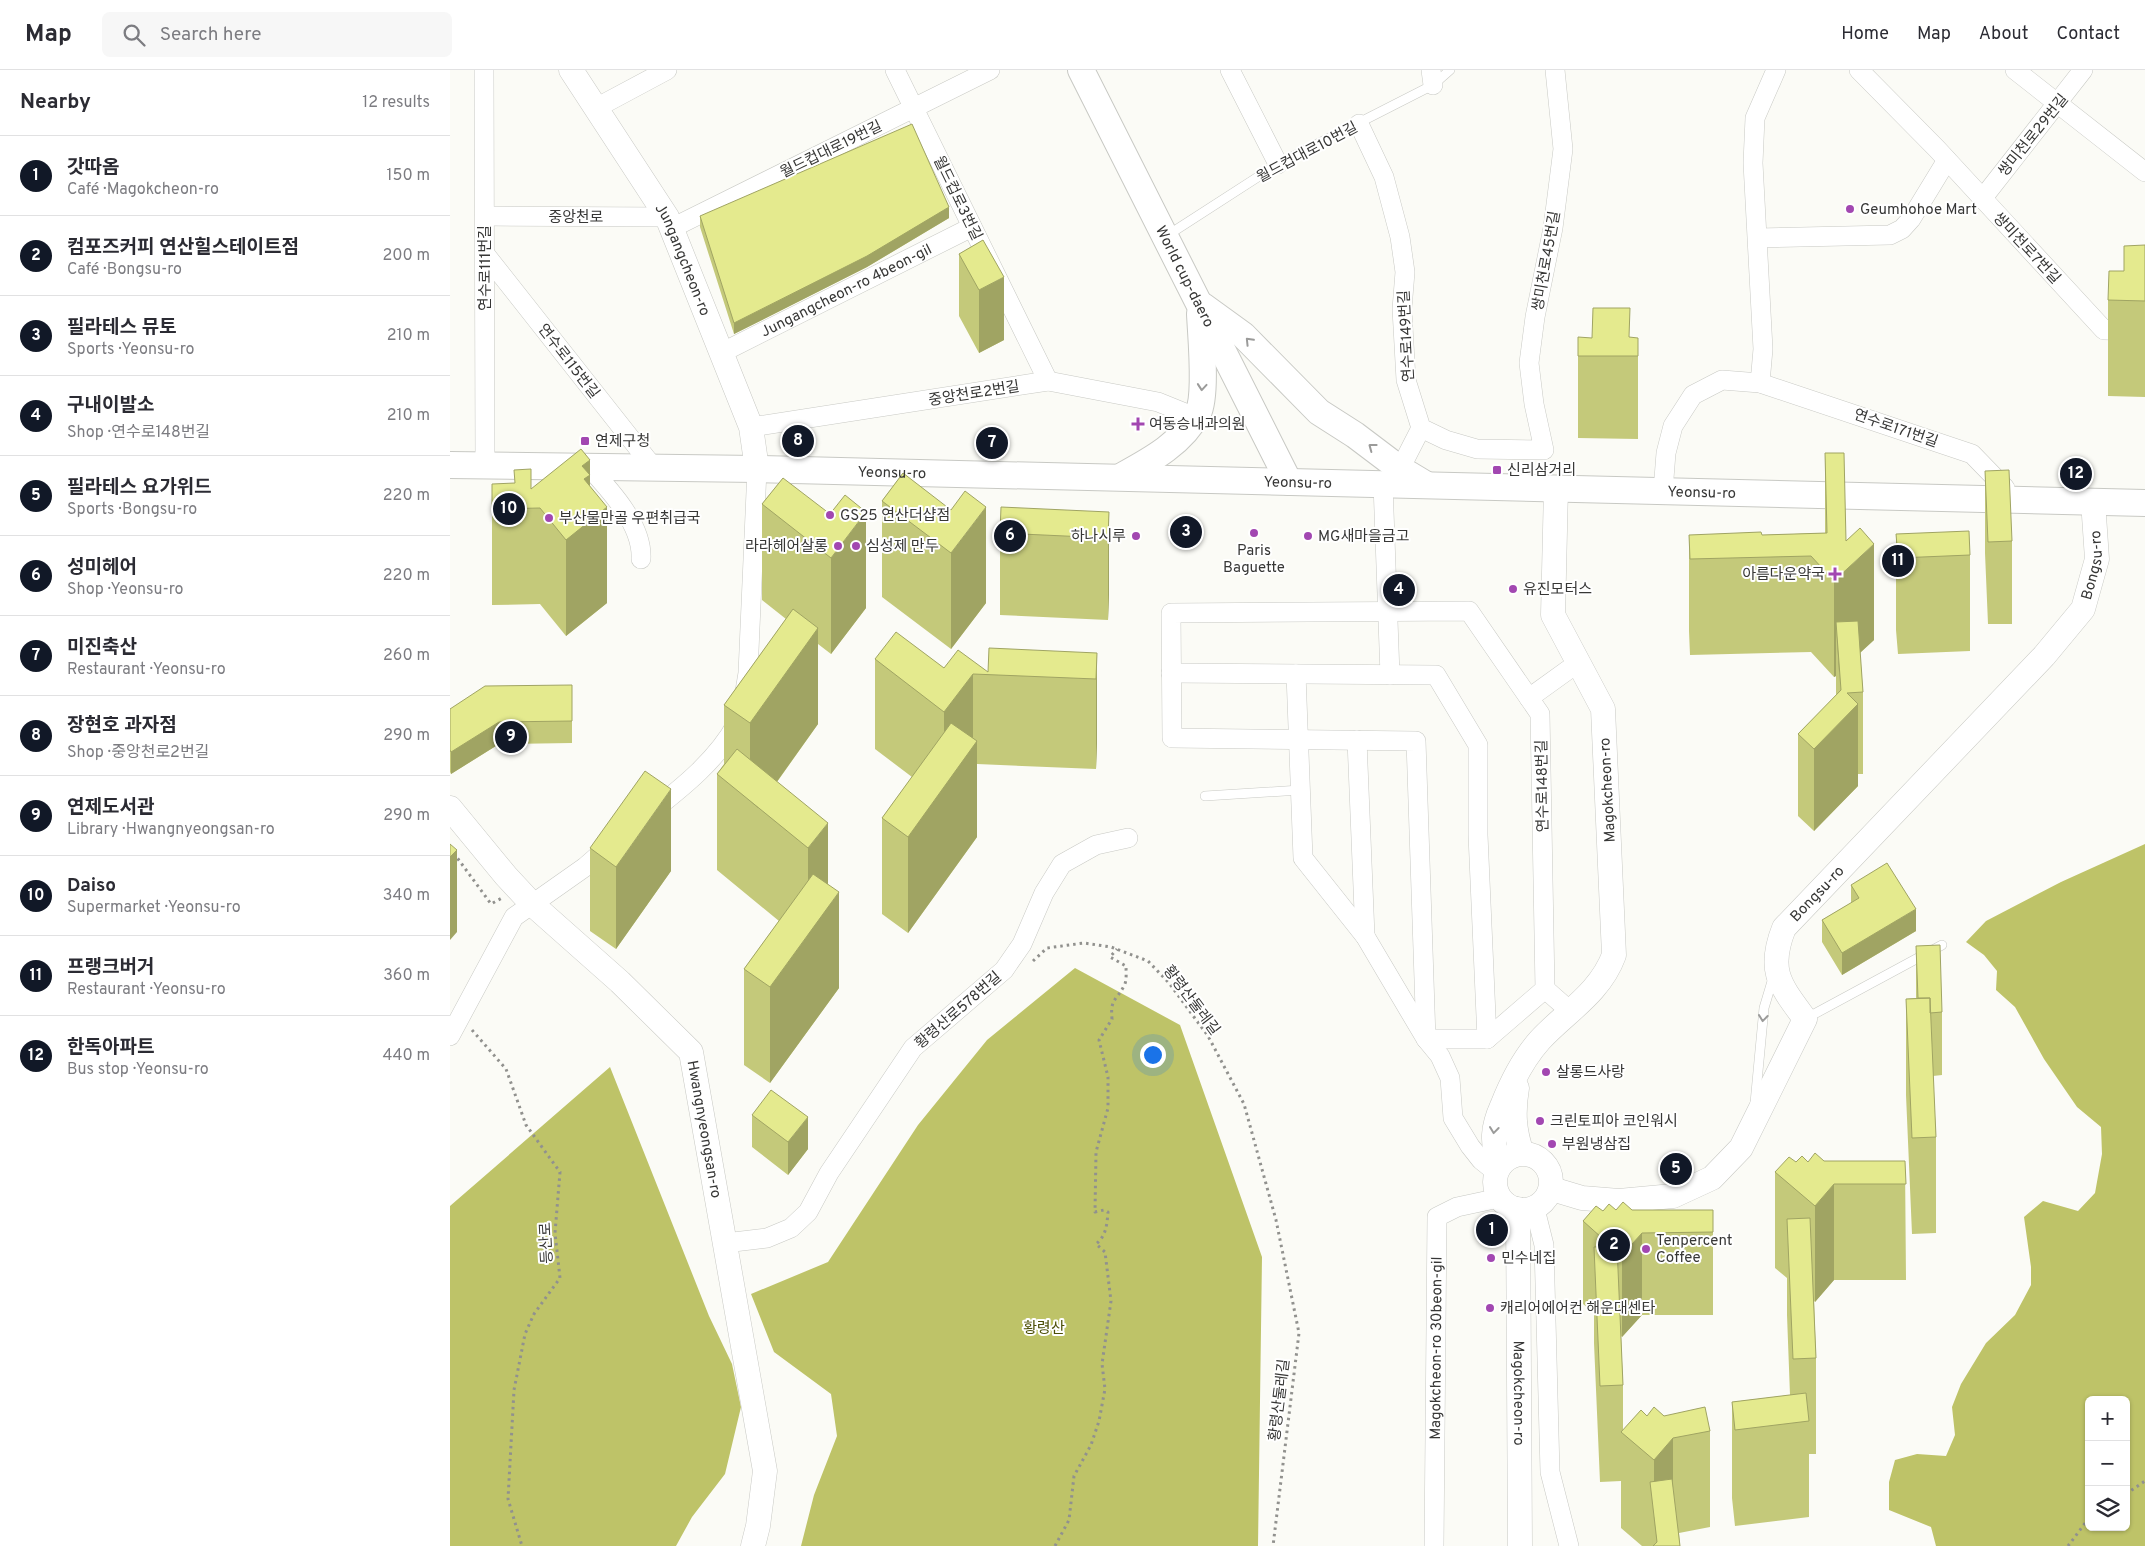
<!DOCTYPE html>
<html lang="en">
<head>
<meta charset="utf-8">
<style>
  body { margin:0; font-family:Overpass,"Noto Sans KR",sans-serif; background:#f7f7f7; color:#2b2b33 }
  .controls { position:absolute; right:15px; bottom:15px; display:grid; overflow:hidden; border-radius:8px; box-shadow:0 1px 4px #0004 }
  .controls button { width:45px; height:45px; display:grid; place-items:center; padding:0; border:0; border-bottom:1px solid #e1e1e2; background:#fff; color:#2b2b33; font:25px sans-serif }
  .you { position:absolute; left:702px; top:984px; width:18px; height:18px; margin:-12px; border:4px solid #fff; border-radius:50%; background:#1a73e8; box-shadow:0 0 0 8px #1a73e833 }
  .badge { display:grid; place-items:center; width:32px; height:32px; border-radius:50%; background:#111827; color:#fff; font-size:16px; font-weight:700 }
  .pin { position:absolute; translate:-50% -50%; border:2px solid #fff; box-shadow:0 1px 5px #0006 }
  .list { margin:0; padding:0; list-style:none }
  h2 { display:flex; justify-content:space-between; align-items:center; height:65px; margin:0; padding:0 20px; font-size:21px }
  h2 small { font-size:16px; font-weight:400; color:#7c7c81 }
  .list li { display:grid; grid-template-columns:32px 1fr auto; gap:15px; align-items:center; box-sizing:border-box; height:80px; padding:0 20px; border-top:1px solid #e1e1e2 }
  .list b { display:block; font-size:19px; white-space:nowrap }
  .list p { margin:0; font-size:16px; white-space:nowrap; color:#7c7c81 }
  .list em { font-size:16px; font-style:normal; color:#7c7c81 }
  .icon { flex:none; width:28px; height:28px; fill:none; stroke:currentColor; stroke-width:2; stroke-linecap:round; stroke-linejoin:round }
  .map { position:relative; flex:none; width:1695px; height:1476px; overflow:hidden }
  header { display:flex; align-items:center; gap:30px; box-sizing:border-box; height:70px; padding:0 25px; background:#fff; border-bottom:1px solid #e1e1e2 }
  header strong { font-size:24px }
  nav { display:flex; gap:28px; margin-inline-start:auto; font-size:18px }
  .search { width:350px; height:45px; background:#f7f7f7; display:flex; align-items:center; gap:12px; box-sizing:border-box; padding:0 18px; border-radius:8px; color:#7c7c81; font-size:19px }
  main { display:flex }
  aside { flex:1; background:#fff }
  .map>svg:first-child { display:block }
  .forest { fill:#bec368; fill-rule:evenodd }
  .lines { fill:none; stroke-linecap:round; stroke-linejoin:round }
  .service-casing { stroke:#c8c9c4; stroke-width:10 }
  .minor-casing { stroke:#c8c9c4; stroke-width:20 }
  .tertiary-casing { stroke:#c8c9c4; stroke-width:25 }
  .secondary-casing { stroke:#c8c9c4; stroke-width:28 }
  .path { stroke:#91918e; stroke-width:3; stroke-dasharray:2.5 4; stroke-linecap:butt }
  .service { stroke:#fff; stroke-width:9 }
  .minor { stroke:#fff; stroke-width:19 }
  .tertiary { stroke:#fff; stroke-width:24 }
  .secondary { stroke:#fff; stroke-width:26 }
  .wall { fill:#c4c97a }
  .shaded-wall { fill:#a0a463 }
  .building { fill:#e4ea8e; stroke:#a0a463 }
  .oneway { stroke:#9b9b9a }
  .poi-dot { fill:#a247b1; stroke:#fff; stroke-width:2 }
  .labels { text-anchor:middle; stroke-width:4; stroke-linejoin:round; paint-order:stroke }
  .street-label { font-size:15px; fill:#373736; stroke:#fff }
  .poi-label { font-size:15px; fill:#373736; stroke:#fff; text-anchor:start }
  .park-label { font-size:15px; fill:#4c4e06; stroke:#fff }
</style>
</head>
<body>
<header>
<strong>Map</strong>
<div class="search"><svg class="icon" aria-label="search" viewBox="0 0 24 24"><circle cx="10" cy="10" r="6"/><path d="M15 15l6 6"/></svg>Search here</div>
<nav><a>Home</a><a>Map</a><a>About</a><a>Contact</a></nav>
</header>
<main>
<aside>
<h2>Nearby<small>12 results</small></h2>
<ul class="list">
<li><span class="badge">1</span><div><b>갓따옴</b><p>Café · Magokcheon-ro</p></div><em>150 m</em></li>
<li><span class="badge">2</span><div><b>컴포즈커피 연산힐스테이트점</b><p>Café · Bongsu-ro</p></div><em>200 m</em></li>
<li><span class="badge">3</span><div><b>필라테스 뮤토</b><p>Sports · Yeonsu-ro</p></div><em>210 m</em></li>
<li><span class="badge">4</span><div><b>구내이발소</b><p>Shop · 연수로148번길</p></div><em>210 m</em></li>
<li><span class="badge">5</span><div><b>필라테스 요가위드</b><p>Sports · Bongsu-ro</p></div><em>220 m</em></li>
<li><span class="badge">6</span><div><b>성미헤어</b><p>Shop · Yeonsu-ro</p></div><em>220 m</em></li>
<li><span class="badge">7</span><div><b>미진축산</b><p>Restaurant · Yeonsu-ro</p></div><em>260 m</em></li>
<li><span class="badge">8</span><div><b>장현호 과자점</b><p>Shop · 중앙천로2번길</p></div><em>290 m</em></li>
<li><span class="badge">9</span><div><b>연제도서관</b><p>Library · Hwangnyeongsan-ro</p></div><em>290 m</em></li>
<li><span class="badge">10</span><div><b>Daiso</b><p>Supermarket · Yeonsu-ro</p></div><em>340 m</em></li>
<li><span class="badge">11</span><div><b>프랭크버거</b><p>Restaurant · Yeonsu-ro</p></div><em>360 m</em></li>
<li><span class="badge">12</span><div><b>한독아파트</b><p>Bus stop · Yeonsu-ro</p></div><em>440 m</em></li>
</ul>
</aside>
<div class="map">
<svg width="1695" height="1476" viewBox="0 0 1695 1476">
  <rect width="100%" height="100%" fill="#fbfbf6"/>
  <!-- forest -->
  <path class="forest" d="M1695 774V1476H1486L1481 1457 1439 1440V1412L1445 1390 1467 1384 1496 1386 1505 1365 1502 1337 1511 1314 1536 1273 1565 1245 1581 1215V1197L1574 1147 1593 1131 1628 1141 1645 1123 1652 1084 1651 1057 1627 1037 1594 989 1565 937 1546 920 1547 901 1534 885 1516 872 1536 851 1611 812ZM1639 1330H1676V1457H1639Z
    M625 898 730 955 812 1187 808 1476H351L364 1425 387 1366 381 1324 324 1282 301 1224 378 1192 468 1055 537 970Z
    M160 997 259 1246 282 1294 291 1337 275 1404 242 1447 226 1476H0V1136Z"/>
  <g class="lines">
    <defs>
      <path id="service" d="M718 165 828 94 983 15 1000 0
        M755 726 850 720
        M1355 949 1492 875
        M1305 1033 1314 938 1323 908"/>
      <g id="minor">
        <path d="M34 0 35 396"/>
        <path d="M445 0 598 311"/>
        <path d="M780 0 828 94"/>
        <path d="M981 0 983 15"/>
        <path d="M1409 0 1487 79 1654 260 1695 261"/>
        <path d="M1565 0 1695 102"/>
        <path d="M146 38 217 0"/>
        <path d="M909 54 934 107 950 167 955 202 952 239 956 310 971 358 996 370 1027 379 1094 380 1084 334 1079 293 1085 247 1103 158 1113 79 1105 0"/>
        <path d="M1532 129 1633 0"/>
        <path d="M35 146 217 147"/>
        <path d="M222 158 540 0"/>
        <path d="M1308 168 1440 165 1452 159 1461 149 1497 90"/>
        <path d="M35 184 203 397"/>
        <path id="s1" d="M271 283 522 157"/>
        <path d="M1310 313 1313 279 1303 93 1305 48 1326 0"/>
        <path d="M301 357 598 311 708 332 745 347"/>
        <path d="M138 396C160 420 193 455 191 489"/>
        <path d="M950 399 971 358"/>
        <path d="M933 414 940 605"/>
        <path d="M1213 421 1216 383 1223 356 1243 325 1272 310 1310 313 1522 384 1555 418"/>
        <path d="M1019 541 1090 644 1095 919 1037 969H976L966 671 722 668 721 543Z"/>
        <path d="M721 603 986 605 1028 675V765L1037 969"/>
        <path d="M846 604 853 788 915 866 976 969 990 986 1000 1008 1003 1048 1020 1076 1031 1090 1046 1102"/>
        <path d="M294 627 298 603 307 399"/>
        <path d="M1079 628 1129 592"/>
        <path d="M907 670 915 866"/>
        <path d="M201 742C233 717 268 689 287 653"/>
        <path d="M1095 919 1120 941"/>
        <path d="M0 966 64 847 135 797 158 777"/>
        <path d="M1085 1139 1094 1175 1100 1402 1119 1476"/>
        <path d="M275 1173 317 1168 341 1158 358 1142 379 1103 463 978 554 900 572 874 594 823 612 794 646 775 678 768"/>
        <path id="s2" d="M984 1476 987 1147 1007 1137 1049 1128"/>
      </g>
      <g id="tertiary">
        <path id="s3" d="M121 0 217 147 301 357 307 399"/>
        <path id="s4" d="M0 738 56 806 82 834 170 912 241 982 315 1401 308 1456 303 1476"/>
        <path d="M1067 1018C1063 1042 1064 1061 1072 1083"/>
        <circle cx="1073" cy="1112" r="28"/>
        <path d="M1051 1094C1040 1074 1043 1056 1052 1036 1061 1013 1073 989 1090 970 1116 942 1150 923 1164 885L1153 639 1103 545 1106 418"/>
        <path id="s5" d="M1102 1119 1132 1128 1169 1131 1223 1126 1262 1108 1291 1078 1355 949C1330 915 1317 901 1334 858L1594 586 1633 539 1647 489 1643 431"/>
        <path id="s6" d="M1068 1139 1070 1476"/>
      </g>
      <g id="secondary">
        <path id="s7" d="M631 0 839 412"/>
        <path d="M753 236 793 265 869 342 905 365 950 399 975 414"/>
        <path id="s8" d="M0 395 307 399 1695 433"/>
        <path d="M670 407C699 391 732 374 748 343 757 325 751 266 750 244"/>
      </g>
    </defs>
    <!-- service casing -->
    <use href="#service" class="service-casing"/>
    <!-- minor casing -->
    <use href="#minor" class="minor-casing"/>
    <!-- tertiary casing -->
    <use href="#tertiary" class="tertiary-casing"/>
    <!-- secondary casing -->
    <use href="#secondary" class="secondary-casing"/>
    <!-- path -->
    <path class="path" d="M0 778 41 834 52 828
      M583 891 597 878 634 873 661 877 698 891 719 913 758 966 794 1034 826 1150 849 1263 823 1476
      M22 960 56 999 76 1055 110 1102 105 1163 110 1208 84 1244 75 1264 64 1320 58 1429 72 1476
      M1676 1424 1695 1411
      M605 1476 619 1450 624 1406 641 1375 649 1351 655 1319 652 1294 661 1231 655 1182 646 1174C656 1166 657 1155 658 1142L654 1140 645 1142 646 1082 658 1038V1007L649 970 662 949C660 929 666 931 674 916 677 911 676 902 676 896L660 887 667 879
      M1618 1476 1639 1448"/>
    <!-- service -->
    <use href="#service" class="service"/>
    <!-- minor -->
    <use href="#minor" class="minor"/>
    <!-- tertiary -->
    <use href="#tertiary" class="tertiary"/>
    <!-- secondary -->
    <use href="#secondary" class="secondary"/>
  </g>
  <!-- wall -->
  <path class="wall" d="M250 146 499 148 417 197 284 264 250 157Z
    M533 170 554 270 529 283 509 246V184Z
    M1695 175V327L1658 326V230L1674 201Z
    M1188 268V369L1128 368V286Z
    M1375 383 1396 471 1424 570 1410 583 1413 622V704H1408V716L1364 761 1348 746V664L1386 626V606L1384 607 1361 582 1240 585 1239 561V465H1312L1375 463Z
    M140 390V417L157 533 116 566 90 534 42 535V414L81 419Z
    M1535 401 1562 471V554H1538L1535 483Z
    M453 403 536 533 501 579 432 527V431Z
    M333 408 416 538 381 584 368 574V654L327 712 378 814 389 918 320 1013 294 995V899L329 851 267 800V704L274 694V635L336 549 312 530V434Z
    M659 442V524L658 550 550 545V463Z
    M1446 464 1520 485V581L1448 584 1446 560Z
    M647 583V673L646 699 527 694V767L458 863 432 844V748L462 707 425 679V589L494 598 538 602Z
    M122 615V673L49 674 1 704 0 702V639Z
    M140 778 221 801 166 879 140 861Z
    M1401 815 1466 861 1392 905 1372 872V850L1401 833Z
    M1466 876 1492 942V1005L1483 1006 1486 1067V1163L1462 1164 1456 1025V929L1466 928Z
    M302 1045 358 1079 338 1105 302 1077Z
    M1455 1091 1456 1210H1384L1365 1232 1364 1231 1366 1288V1384H1359V1447L1285 1456 1282 1428V1332L1340 1325 1337 1245V1208L1325 1198V1102L1346 1092H1358Z
    M1166 1140H1263V1245H1192L1172 1267 1171 1266 1173 1315V1360L1197 1346H1214L1260 1361V1457L1229 1463 1230 1476H1192L1171 1458V1411L1150 1412 1144 1273V1243L1133 1234V1151L1153 1141Z"/>
  <!-- shaded-wall -->
  <path class="shaded-wall" d="M499 137V148L417 197 284 264V253Z
    M554 207V270L529 283V220Z
    M140 390V451L157 437V533L116 566V470L132 396Z
    M536 437V533L501 579V483Z
    M416 442V538L381 584V488Z
    M659 442V524L658 550V468Z
    M1424 474V570L1389 602 1386 552V606L1384 607V511Z
    M368 558V654L308 738 300 731V653Z
    M647 583V673L646 699V609Z
    M523 604V675L527 671V767L458 863V767L494 716V642Z
    M1408 634V716L1364 761V679Z
    M49 652V674L1 704V682Z
    M221 719V801L166 879V797Z
    M378 753V837L389 822V918L320 1013V917L358 865V778Z
    M7 780V862L0 870V787Z
    M1466 839V861L1392 905V883Z
    M358 1047V1079L338 1105V1072Z
    M1384 1114V1210L1365 1232V1136Z
    M1192 1163V1245L1172 1267V1185Z
    M1223 1368V1464L1207 1472 1204 1448V1390Z"/>
  <!-- building -->
  <path class="building" d="M462 54 499 137 417 186 284 253 250 146Z
    M533 170 554 207 529 220 509 184Z
    M1695 175V231L1658 230 1659 201H1674V176Z
    M1143 238H1180L1179 267 1188 268V286H1128V267L1142 268Z
    M131 379 140 390 132 396 140 405 134 409 157 437 116 470 90 438 42 439V414L65 413 64 400 81 399V419Z
    M1375 383H1394L1396 471 1410 458 1424 474 1384 511 1361 486 1240 489 1239 465 1311 462 1312 465 1377 463Z
    M1559 400 1562 471 1538 472 1535 401Z
    M453 403 501 440 515 421 536 437 501 483 432 431Z
    M333 408 380 444 395 425 416 442 381 488 312 434Z
    M551 437 659 442 658 468 550 463Z
    M1519 461 1520 485 1448 488 1446 464Z
    M343 539 368 558 300 653 274 635Z
    M1408 551 1413 622 1397 623 1408 634 1364 679 1348 664 1391 620 1386 552Z
    M446 562 494 598 508 580 538 602 539 578 647 583 646 609 523 604 494 642 425 589Z
    M122 615V651L49 652 1 682 0 680V639L35 616Z
    M501 653 527 671 458 767 432 748Z
    M287 679 378 753 358 778 267 704Z
    M195 701 221 719 166 797 140 778Z
    M0 774 7 780 0 787Z
    M1437 793 1466 839 1392 883 1372 850 1409 828 1401 815Z
    M363 804 389 822 320 917 294 899Z
    M1490 875 1492 942 1480 943V928H1468L1466 876Z
    M1480 928 1486 1067 1462 1068 1456 929Z
    M321 1020 358 1047 338 1072 302 1045Z
    M1365 1083 1374 1091H1455L1456 1114H1384L1365 1136 1325 1102 1339 1087 1346 1092 1352 1086 1358 1092Z
    M1173 1132 1182 1140H1263V1162L1192 1163 1172 1185 1167 1181V1176H1161L1133 1151 1146 1136 1153 1141 1159 1134 1166 1140Z
    M1360 1148 1366 1288 1343 1289 1337 1149Z
    M1167 1176 1173 1315 1150 1316 1144 1177Z
    M1356 1323 1359 1351 1285 1360 1282 1332Z
    M1204 1337 1214 1346 1255 1337 1260 1361 1223 1368 1204 1390 1171 1362 1191 1340 1197 1346Z
    M1222 1409 1230 1476H1203L1207 1472 1200 1412Z"/>
  <!-- one-way arrows -->
  <defs><path id="oneway-chevron" d="M-2-3.5L2.5 0L-2 3.5" fill="none" stroke-width="1.6" stroke-linecap="round" stroke-linejoin="round" transform="scale(1.25)"/></defs>
  <g class="oneway">
    <use href="#oneway-chevron" transform="translate(799 271) rotate(-134)"/>
    <use href="#oneway-chevron" transform="translate(752 317) rotate(95)"/>
    <use href="#oneway-chevron" transform="translate(922 377) rotate(-143)"/>
    <use href="#oneway-chevron" transform="translate(1313 948) rotate(97)"/>
    <use href="#oneway-chevron" transform="translate(1044 1060) rotate(97)"/>
  </g>
  <!-- markers -->
  <g class="poi-dot">
    <circle cx="1400" cy="139" r="5"/>
    <path d="M685.5 346.5h5v5h5v5h-5v5h-5v-5h-5v-5h5z"/>
    <rect x="130" y="366" width="10" height="10" rx="2.5"/>
    <rect x="1042" y="395" width="10" height="10" rx="2.5"/>
    <circle cx="380" cy="445" r="5"/>
    <circle cx="99" cy="448" r="5"/>
    <circle cx="804" cy="463" r="5"/>
    <circle cx="686" cy="466" r="5"/>
    <circle cx="858" cy="466" r="5"/>
    <circle cx="388" cy="476" r="5"/>
    <circle cx="406" cy="476" r="5"/>
    <path d="M1382.5 496.5h5v5h5v5h-5v5h-5v-5h-5v-5h5z"/>
    <circle cx="1063" cy="519" r="5"/>
    <circle cx="1096" cy="1002" r="5"/>
    <circle cx="1090" cy="1051" r="5"/>
    <circle cx="1102" cy="1074" r="5"/>
    <circle cx="1196" cy="1179" r="5"/>
    <circle cx="1041" cy="1188" r="5"/>
    <circle cx="1040" cy="1238" r="5"/>
  </g>
  <g class="labels">
    <!-- street labels -->
    <g class="street-label">
      <text transform="translate(1583 65) rotate(-51)" y="5">쌍미천로29번길</text>
      <text transform="translate(381 79) rotate(-26)" y="5">월드컵대로19번길</text>
      <text transform="translate(857 82) rotate(-28)" y="5">월드컵대로10번길</text>
      <text transform="translate(508 128) rotate(64)" y="5">월드컵로3번길</text>
      <text x="126" y="152">중앙천로</text>
      <text transform="translate(1577 178) rotate(47)" y="5">쌍미천로7번길</text>
      <text dy="5" stroke="none"><textPath href="#s3" startOffset="221">Jungangcheon-ro</textPath></text>
      <text transform="translate(1096 191) rotate(-80)" y="5">쌍미천로45번길</text>
      <text transform="translate(35 198) rotate(-90)" y="5">연수로111번길</text>
      <text dy="5" stroke="none"><textPath href="#s7" startOffset="231">World cup-daero</textPath></text>
      <text dy="5" stroke="none"><textPath href="#s1" startOffset="140">Jungangcheon-ro 4beon-gil</textPath></text>
      <text transform="translate(956 266) rotate(-93)" y="5">연수로149번길</text>
      <text transform="translate(119 291) rotate(52)" y="5">연수로115번길</text>
      <text transform="translate(524 323) rotate(-9)" y="5">중앙천로2번길</text>
      <text transform="translate(1446 358) rotate(19)" y="5">연수로171번길</text>
      <text dy="5" stroke="none"><textPath href="#s8" startOffset="442">Yeonsu-ro</textPath></text>
      <text dy="5" stroke="none"><textPath href="#s8" startOffset="848">Yeonsu-ro</textPath></text>
      <text dy="5" stroke="none"><textPath href="#s8" startOffset="1252">Yeonsu-ro</textPath></text>
      <text dy="5" stroke="none"><textPath href="#s5" startOffset="934">Bongsu-ro</textPath></text>
      <text transform="translate(1092 716) rotate(-91)" y="5">연수로148번길</text>
      <text transform="translate(1157 720) rotate(-93)" y="5">Magokcheon-ro</text>
      <text dy="5" stroke="none"><textPath href="#s5" startOffset="499">Bongsu-ro</textPath></text>
      <text transform="translate(742 930) rotate(53)" y="5">황령산둘레길</text>
      <text transform="translate(508 940) rotate(-41)" y="5">황령산로578번길</text>
      <text dy="5" stroke="none"><textPath href="#s4" startOffset="422">Hwangnyeongsan-ro</textPath></text>
      <text transform="translate(96 1173) rotate(-93)" y="5">등산로</text>
      <text dy="5" stroke="none"><textPath href="#s2" startOffset="198">Magokcheon-ro 30beon-gil</textPath></text>
      <text dy="5" stroke="none"><textPath href="#s6" startOffset="184">Magokcheon-ro</textPath></text>
      <text transform="translate(829 1330) rotate(-83)" y="5">황령산둘레길</text>
    </g>
    <!-- poi labels -->
    <g class="poi-label">
      <text x="1410" y="144">Geumhohoe Mart</text>
      <text x="699" y="359">여동승내과의원</text>
      <text x="145" y="376">연제구청</text>
      <text x="1057" y="405">신리삼거리</text>
      <text x="390" y="450">GS25 연산더샵점</text>
      <text x="109" y="453">부산물만골 우편취급국</text>
      <text x="676" y="471" text-anchor="end">하나시루</text>
      <text x="868" y="471">MG새마을금고</text>
      <text x="378" y="481" text-anchor="end">라라헤어살롱</text>
      <text x="416" y="481">심성제 만두</text>
      <text x="804" y="485" text-anchor="middle">Paris<tspan x="804" dy="17">Baguette</tspan></text>
      <text x="1375" y="509" text-anchor="end">아름다운약국</text>
      <text x="1073" y="524">유진모터스</text>
      <text x="1106" y="1007">살롱드사랑</text>
      <text x="1100" y="1056">크린토피아 코인워시</text>
      <text x="1112" y="1079">부원냉삼집</text>
      <text x="1206" y="1175">Tenpercent<tspan x="1206" dy="17">Coffee</tspan></text>
      <text x="1051" y="1193">민수네집</text>
      <text x="1050" y="1243">캐리어에어컨 해운대센타</text>
    </g>
    <!-- park labels -->
    <g class="park-label">
      <text x="594" y="1263">황령산</text>
    </g>
  </g>
</svg>
<div class="controls">
<button>+</button>
<button>−</button>
<button><svg class="icon" aria-label="layers" viewBox="0 0 24 24"><path d="M12 4l9 5-9 5-9-5zM3 14l9 5 9-5"/></svg></button>
</div>
<div class="you"></div>
<div class="pin badge" style="left:1042px;top:1160px">1</div>
<div class="pin badge" style="left:1164px;top:1175px">2</div>
<div class="pin badge" style="left:736px;top:462px">3</div>
<div class="pin badge" style="left:949px;top:520px">4</div>
<div class="pin badge" style="left:1226px;top:1099px">5</div>
<div class="pin badge" style="left:560px;top:466px">6</div>
<div class="pin badge" style="left:542px;top:373px">7</div>
<div class="pin badge" style="left:348px;top:371px">8</div>
<div class="pin badge" style="left:61px;top:667px">9</div>
<div class="pin badge" style="left:59px;top:439px">10</div>
<div class="pin badge" style="left:1448px;top:491px">11</div>
<div class="pin badge" style="left:1626px;top:404px">12</div>
</div>
</main>
</body>
</html>
